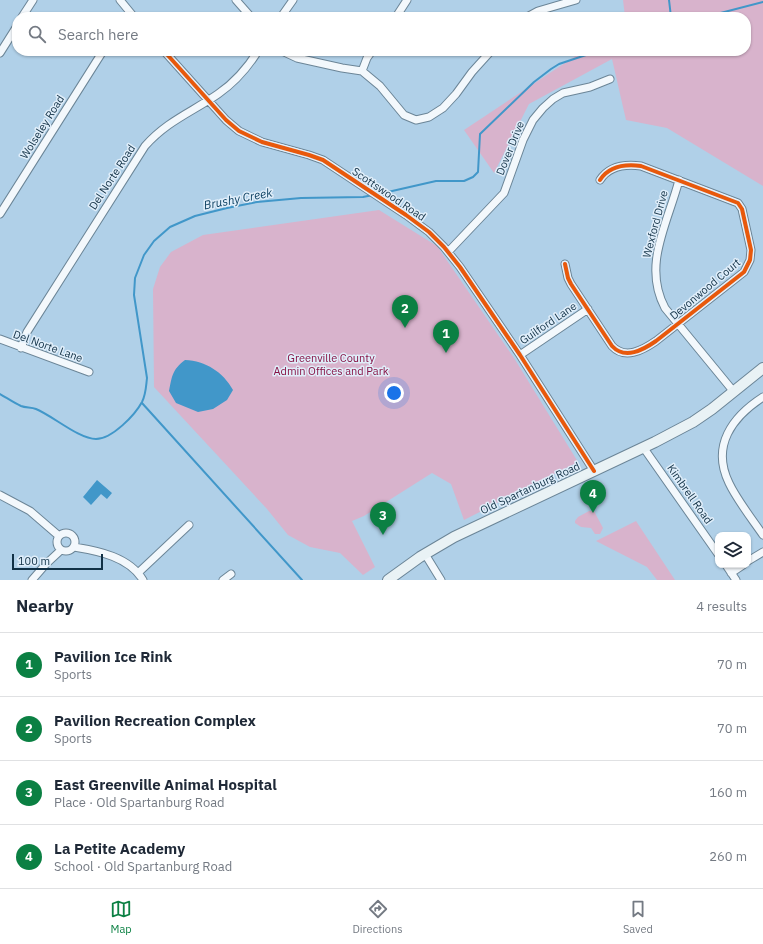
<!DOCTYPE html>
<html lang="en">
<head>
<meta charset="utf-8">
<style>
  body { margin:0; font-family:"IBM Plex Sans",sans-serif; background:#f2f2f3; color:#1f2937 }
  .controls { position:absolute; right:12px; bottom:12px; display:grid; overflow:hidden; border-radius:8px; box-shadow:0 1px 3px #0004 }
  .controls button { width:36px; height:36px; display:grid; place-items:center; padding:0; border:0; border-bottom:1px solid #e0e1e3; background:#fff; color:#1f2937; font:20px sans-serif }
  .scale { position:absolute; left:12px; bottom:10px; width:91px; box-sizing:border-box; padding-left:4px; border:2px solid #113146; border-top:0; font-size:11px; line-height:14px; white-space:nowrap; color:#113146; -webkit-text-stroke:3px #e0eefa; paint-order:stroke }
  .you { position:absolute; left:394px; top:393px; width:14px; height:14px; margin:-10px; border:3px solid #fff; border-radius:50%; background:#1a73e8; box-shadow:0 0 0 6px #1a73e833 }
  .badge { display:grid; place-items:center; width:26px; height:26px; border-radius:50%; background:#0b8043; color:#fff; font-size:13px; font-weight:700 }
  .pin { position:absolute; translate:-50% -33px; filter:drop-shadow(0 1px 2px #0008) }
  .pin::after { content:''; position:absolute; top:21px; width:14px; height:12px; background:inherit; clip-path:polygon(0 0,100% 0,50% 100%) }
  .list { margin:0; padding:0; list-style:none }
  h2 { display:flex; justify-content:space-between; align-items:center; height:52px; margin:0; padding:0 16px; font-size:17px }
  h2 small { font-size:13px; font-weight:400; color:#747a83 }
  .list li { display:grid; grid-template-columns:26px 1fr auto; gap:12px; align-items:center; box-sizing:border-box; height:64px; padding:0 16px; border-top:1px solid #e0e1e3 }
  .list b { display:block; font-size:15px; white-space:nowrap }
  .list p { margin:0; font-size:13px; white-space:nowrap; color:#747a83 }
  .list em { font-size:13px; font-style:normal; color:#747a83 }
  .icon { flex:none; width:22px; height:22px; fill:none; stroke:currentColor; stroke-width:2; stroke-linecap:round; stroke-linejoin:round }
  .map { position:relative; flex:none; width:763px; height:580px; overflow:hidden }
  .search { position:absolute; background:#fff; box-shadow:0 1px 3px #0004; left:12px; right:12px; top:12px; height:44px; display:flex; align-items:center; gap:10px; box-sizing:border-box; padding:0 14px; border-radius:16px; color:#747a83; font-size:15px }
  .sheet { height:308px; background:#fff }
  nav { display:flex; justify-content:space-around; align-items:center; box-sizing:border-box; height:56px; border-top:1px solid #e0e1e3; background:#fff; font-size:11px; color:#747a83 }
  nav a { display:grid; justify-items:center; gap:2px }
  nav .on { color:#0b8043 }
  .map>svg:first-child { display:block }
  .green { fill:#d8b3cc }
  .water { fill:#4197c9 }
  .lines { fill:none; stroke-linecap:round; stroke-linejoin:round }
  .stream { stroke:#4197c9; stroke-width:2 }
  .minor-casing { stroke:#6b8597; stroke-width:9 }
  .secondary-casing { stroke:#6b8597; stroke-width:12 }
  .minor { stroke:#f3f8fc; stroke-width:7 }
  .secondary { stroke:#e9f2f5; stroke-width:10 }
  .cycleway-casing { stroke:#e0eefa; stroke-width:6 }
  .cycleway { stroke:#e8590c; stroke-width:4 }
  .labels { text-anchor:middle; stroke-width:3; stroke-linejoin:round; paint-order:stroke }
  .street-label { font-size:11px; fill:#113146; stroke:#e0eefa }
  .park-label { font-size:11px; fill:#861144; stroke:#e0eefa }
  .water-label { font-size:12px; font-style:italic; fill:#0d4162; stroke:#e0eefa }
</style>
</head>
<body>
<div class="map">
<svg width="763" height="580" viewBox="0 0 763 580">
  <rect width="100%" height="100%" fill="#b0d0e8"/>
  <!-- green -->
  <path class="green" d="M623 0H763V186L667 128 626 120 612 59 529 104 494 173 464 130 583 51H746V17H625Z
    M379 210 437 246 514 358 578 462 464 520 451 484 432 473 364 516 352 521 375 567 363 575 340 553 310 547 288 535 267 509 154 387 153 289 160 267 171 252 203 235Z
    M589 511H594L603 528 600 534H595L591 528 581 527 575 523V521L578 517Z
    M636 521 675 580H657L647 567 596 541Z"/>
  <!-- water -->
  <path class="water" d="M185 360C206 361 223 372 233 390L227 400 213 409 198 412 176 403 169 391C172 376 172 370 185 360Z
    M97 480 112 493 107 499 101 494 91 505 83 497Z"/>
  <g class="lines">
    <!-- stream -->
    <path class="stream" d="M669 0 671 17
      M705 17 763 2
      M379 194 436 181H464L473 177 478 172 480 134 534 82 551 69 559 64 598 51
      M0 394C7 398 14 403 21 406 26 408 31 407 36 409 53 416 79 439 96 439 112 439 135 415 142 402 146 394 146 386 147 378L134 295 135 278 144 255 154 241 170 227 195 216 227 208 257 202 301 198 363 197 373 195
      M142 403 302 580"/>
    <defs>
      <path id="minor" d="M120 0 134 17
        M236 0 251 17
        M22 17 33 0
        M281 17 293 0
        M396 17 407 0
        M527 17 538 11 576 0
        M164 51 226 120 239 131 262 142 309 155 323 160 406 215 429 232 444 247 460 267 520 355 594 471
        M282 51 297 58 342 68 362 71 380 86 404 115 416 120 429 117 443 108 456 94 472 72 491 51
        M0 53 17 26
        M362 71 367 58 372 51
        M679 180C668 223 642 265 665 308L734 392
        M0 214 103 51
        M448 252 504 193 523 140 533 120 543 108 553 99 563 93 590 87 610 79
        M565 264 568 278 571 284 612 346C625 360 643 350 656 341L744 272 750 260 751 250 742 209 738 203 641 166C626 164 609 166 600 180
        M0 339 89 372
        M21 348 27 332 145 146C167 121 192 112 218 94 234 83 248 67 258 51
        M520 355 588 309
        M763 397C732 417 711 446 729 483 737 500 752 519 763 535
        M643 447 718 554
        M0 495 30 511 59 536
        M57 542a9 9 0 1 1 18 0a9 9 0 1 1-18 0Z
        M74 547C99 551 129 557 143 580
        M425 554 441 580
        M748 561 763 552
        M726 565 736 580
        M138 573 189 525
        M731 573 743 565
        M32 580 46 564 61 550
        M223 580 231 574"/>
      <path id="secondary" d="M388 580 420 557 454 537 655 442 693 422 712 409 763 368"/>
    </defs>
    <!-- minor casing -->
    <use href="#minor" class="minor-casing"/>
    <!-- secondary casing -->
    <use href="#secondary" class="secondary-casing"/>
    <!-- minor -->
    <use href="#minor" class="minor"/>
    <!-- secondary -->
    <use href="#secondary" class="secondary"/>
    <defs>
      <path id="cycleway" d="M164 51 226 120 239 131 262 142 309 155 323 160 406 215 429 232 444 247 460 267 520 355 594 471
        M565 264 568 278 571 284 612 346C625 360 643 350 656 341L744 272 750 260 751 250 742 209 738 203 641 166C626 164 609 166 600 180"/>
    </defs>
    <!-- cycleway casing -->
    <use href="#cycleway" class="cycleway-casing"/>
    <!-- cycleway -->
    <use href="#cycleway" class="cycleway"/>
  </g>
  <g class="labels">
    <!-- street labels -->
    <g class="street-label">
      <text transform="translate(42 127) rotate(-58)" y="4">Wolseley Road</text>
      <text transform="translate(510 148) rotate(-68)" y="4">Dover Drive</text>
      <text transform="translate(112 177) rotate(-57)" y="4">Del Norte Road</text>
      <text transform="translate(389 194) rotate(34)" y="4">Scottswood Road</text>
      <text transform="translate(655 224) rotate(-75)" y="4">Wexford Drive</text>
      <text transform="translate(705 289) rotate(-40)" y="4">Devonwood Court</text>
      <text transform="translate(548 323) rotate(-34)" y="4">Guilford Lane</text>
      <text transform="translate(48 346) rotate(20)" y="4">Del Norte Lane</text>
      <text transform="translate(530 488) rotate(-25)" y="4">Old Spartanburg Road</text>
      <text transform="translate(690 494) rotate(55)" y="4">Kimbrell Road</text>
    </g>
    <!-- park labels -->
    <g class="park-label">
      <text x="331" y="362">Greenville County<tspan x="331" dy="13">Admin Offices and Park</tspan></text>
    </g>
    <!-- water labels -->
    <g class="water-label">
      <text transform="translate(238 199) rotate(-11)" y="4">Brushy Creek</text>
    </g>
  </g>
</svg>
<div class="controls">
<button><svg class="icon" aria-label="layers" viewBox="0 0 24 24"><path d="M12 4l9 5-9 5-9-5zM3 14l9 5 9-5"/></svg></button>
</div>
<div class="scale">100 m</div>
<div class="you"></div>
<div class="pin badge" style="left:446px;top:353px">1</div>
<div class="pin badge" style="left:405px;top:328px">2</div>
<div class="pin badge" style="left:383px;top:535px">3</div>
<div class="pin badge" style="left:593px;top:513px">4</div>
<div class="search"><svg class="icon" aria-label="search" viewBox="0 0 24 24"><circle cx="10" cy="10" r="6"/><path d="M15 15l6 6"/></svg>Search here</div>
</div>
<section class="sheet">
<h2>Nearby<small>4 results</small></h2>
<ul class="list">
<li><span class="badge">1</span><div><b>Pavilion Ice Rink</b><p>Sports</p></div><em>70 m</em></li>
<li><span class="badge">2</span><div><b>Pavilion Recreation Complex</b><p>Sports</p></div><em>70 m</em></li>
<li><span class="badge">3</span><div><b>East Greenville Animal Hospital</b><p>Place · Old Spartanburg Road</p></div><em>160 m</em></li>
<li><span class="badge">4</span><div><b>La Petite Academy</b><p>School · Old Spartanburg Road</p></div><em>260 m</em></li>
</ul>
</section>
<nav>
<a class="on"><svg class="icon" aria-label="map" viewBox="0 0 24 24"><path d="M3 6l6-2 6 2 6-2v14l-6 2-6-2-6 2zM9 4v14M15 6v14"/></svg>Map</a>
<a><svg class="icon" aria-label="directions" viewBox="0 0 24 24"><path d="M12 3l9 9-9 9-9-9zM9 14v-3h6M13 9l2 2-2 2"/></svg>Directions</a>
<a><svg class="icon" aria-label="saved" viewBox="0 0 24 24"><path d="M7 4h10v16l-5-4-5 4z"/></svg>Saved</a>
</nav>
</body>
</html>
